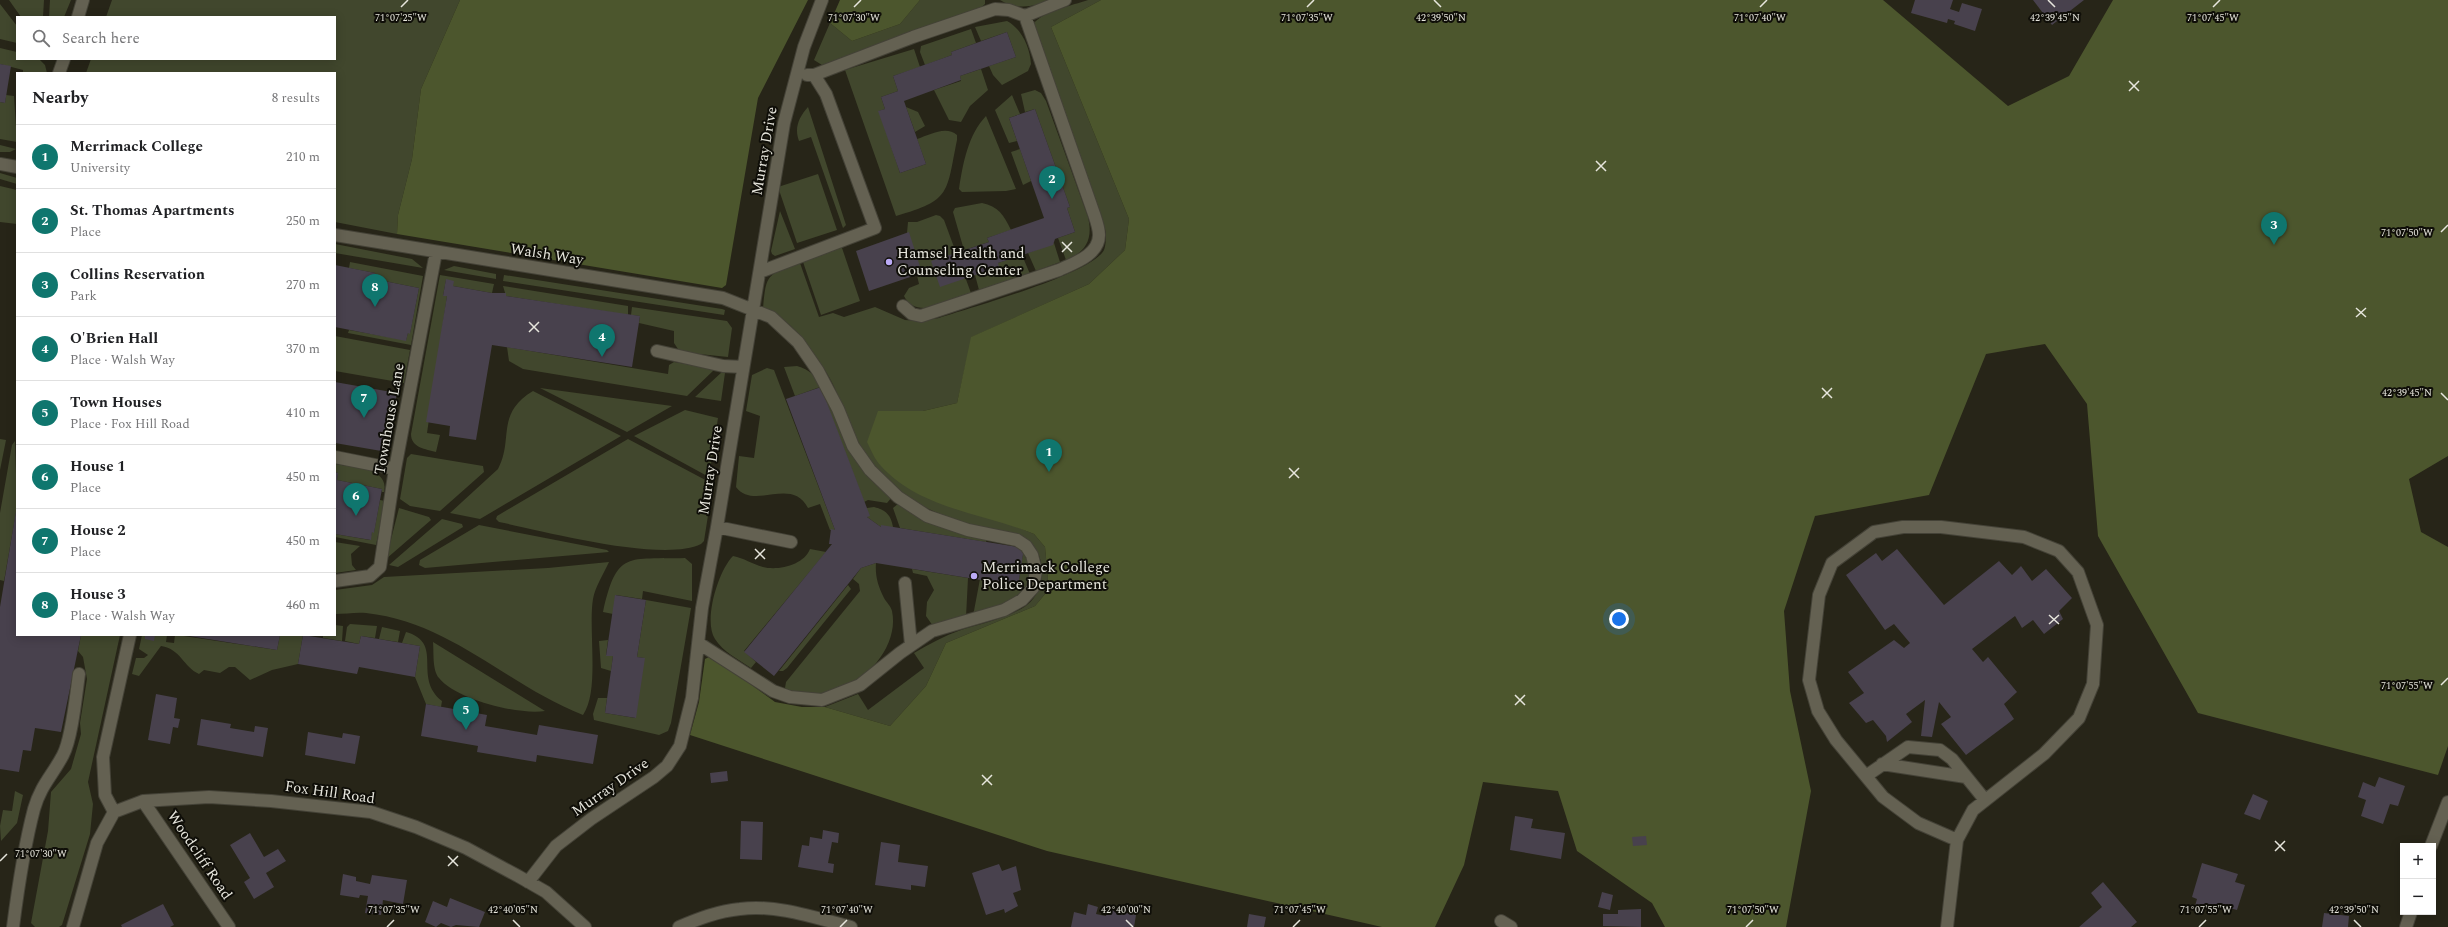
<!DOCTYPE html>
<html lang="en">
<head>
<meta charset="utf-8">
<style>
  body { margin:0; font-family:Spectral,serif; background:#f6f6f6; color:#202124 }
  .controls { position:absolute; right:12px; bottom:12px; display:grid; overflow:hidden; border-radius:0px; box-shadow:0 2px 10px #0003 }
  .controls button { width:36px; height:36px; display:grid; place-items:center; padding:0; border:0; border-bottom:1px solid #e0e0e0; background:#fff; color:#202124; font:20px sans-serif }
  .you { position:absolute; left:1619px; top:619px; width:14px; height:14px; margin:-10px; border:3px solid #fff; border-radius:50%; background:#1a73e8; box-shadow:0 0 0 6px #1a73e833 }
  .badge { display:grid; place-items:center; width:26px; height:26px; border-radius:50%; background:#0f766e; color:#fff; font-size:13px; font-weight:700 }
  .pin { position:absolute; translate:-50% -33px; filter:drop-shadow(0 1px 2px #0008) }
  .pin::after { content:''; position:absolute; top:21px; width:14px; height:12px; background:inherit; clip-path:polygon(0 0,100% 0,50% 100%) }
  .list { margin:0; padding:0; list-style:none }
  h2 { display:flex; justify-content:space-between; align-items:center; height:52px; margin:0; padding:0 16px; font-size:17px }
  h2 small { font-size:13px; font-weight:400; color:#757577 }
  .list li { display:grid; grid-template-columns:26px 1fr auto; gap:12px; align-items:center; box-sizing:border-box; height:64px; padding:0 16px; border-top:1px solid #e0e0e0 }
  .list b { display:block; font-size:15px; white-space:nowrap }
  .list p { margin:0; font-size:13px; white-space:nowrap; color:#757577 }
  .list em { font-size:13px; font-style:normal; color:#757577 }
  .icon { flex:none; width:22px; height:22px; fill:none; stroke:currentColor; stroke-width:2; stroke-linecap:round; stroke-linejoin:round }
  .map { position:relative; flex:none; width:2448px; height:927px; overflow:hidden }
  .search { position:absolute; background:#fff; box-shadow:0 2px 10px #0003; left:16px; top:16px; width:320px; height:44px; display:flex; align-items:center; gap:10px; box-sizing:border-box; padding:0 14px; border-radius:0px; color:#757577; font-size:15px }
  .panel { position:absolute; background:#fff; box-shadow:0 2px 10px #0003; left:16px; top:72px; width:320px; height:564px; border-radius:0px }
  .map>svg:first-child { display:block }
  .green { fill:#41472d }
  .forest { fill:#4c562d }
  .building { fill:#48414d }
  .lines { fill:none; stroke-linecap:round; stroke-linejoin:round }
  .minor-casing { stroke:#444237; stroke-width:14 }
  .minor { stroke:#646152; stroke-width:12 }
  .ticks { fill:none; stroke:#e7e6dd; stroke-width:1.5 }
  .poi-dot { fill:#bbaaf6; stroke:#0f0e08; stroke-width:1.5 }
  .labels { text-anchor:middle; stroke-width:4; stroke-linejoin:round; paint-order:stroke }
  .street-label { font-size:15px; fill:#e7e6dd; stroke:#0f0e08 }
  .poi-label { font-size:15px; fill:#e7e6dd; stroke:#0f0e08; text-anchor:start }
  .ticks-label { font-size:10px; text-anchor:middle; fill:#e7e6dd; stroke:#0f0e08; stroke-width:4; stroke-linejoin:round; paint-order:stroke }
</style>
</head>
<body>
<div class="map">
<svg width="2448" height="927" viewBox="0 0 2448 927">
  <rect width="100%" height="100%" fill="#272518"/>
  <!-- green -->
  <path class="green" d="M9 0H44L43 17H21Z
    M50 0H71L64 17H49Z
    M112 0H460L421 89 412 159 398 215 397 234 335 222V73H86L91 59H335V17H106Z
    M920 0H985V4L976 12 918 30 822 65 814 60 830 23 852 41 900 24Z
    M1000 0H1051C1033 7 1017 10 1000 0Z
    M1088 0H1101L1051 27 1129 219 1125 250 1089 284 972 337 957 403 923 411H878L1015 526 1034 534 1045 547 1048 579 1045 594 1035 606 946 643 926 686 890 726 825 707 858 694 868 710 924 668 914 653C929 644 944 636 961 630 980 624 1011 617 1027 605 1046 590 1047 558 1030 542 974 525 914 516 874 467 856 444 848 418 836 391 828 372 816 356 803 340 792 326 781 315 763 309 766 273 767 275 800 263L819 317 833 313 844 317 875 307 905 320 921 321 939 318C969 308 1092 274 1104 250 1106 245 1106 237 1106 232L1032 27C1036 13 1074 5 1088 0Z
    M0 4 17 26V43L0 39Z
    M1007 21C1022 29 1030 48 1031 64L1028 71 1002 85 993 75 989 66 1016 57 1007 32 981 41 975 27Z
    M971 29 976 43 951 52 952 55 925 65 920 52 921 46Z
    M0 48 17 52V59H39L45 65 47 73H23V70L0 64Z
    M914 49 920 67 893 76 898 91 881 97 885 109 879 111 900 173 926 164 917 139C929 135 946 125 957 135V140C946 193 952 200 896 216L845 70Z
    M981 69 988 90 970 106 961 122 949 120 934 90 961 81 960 76Z
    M1035 90 1041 93 1046 101 1088 217C1093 238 1087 252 1066 260L1058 238 1075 232 1067 208 1070 207 1035 109 1025 112 1021 94Z
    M6 95 14 96 17 142 0 139V102L5 103Z
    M1012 95 1020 114 1009 118 1017 141 1009 143 995 110Z
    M808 107 846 225 843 228 811 137 799 141C794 128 799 117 808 107Z
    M906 107 918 112 925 126 915 132Z
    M986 116 1016 189 1006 191 962 192 959 189C963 163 968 135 986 116Z
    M0 145 16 149 10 152H0Z
    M1020 149 1031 181 1023 185 1011 152Z
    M0 173 17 178V184L0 179Z
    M818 174 837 230 797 243 778 187Z
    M0 186 17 190V224L0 222Z
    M982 203C998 206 1004 215 1011 230L987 238 989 242 964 250 953 212 955 208Z
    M780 211 795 249 775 256 772 254 771 251Z
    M936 215 940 216 944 220 971 293C952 300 916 321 904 296L909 288 919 284 907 233 908 222H917Z
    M1054 243 1060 262 1036 271 1028 253Z
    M335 244 412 259 423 268 335 253Z
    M841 245 860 301 821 315 802 259Z
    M1022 255 1030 274 979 290 975 275 998 263Z
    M350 262 423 276 411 345 348 333 349 330 406 340 408 333H410L419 288 374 279 375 273 349 268Z
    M454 266 496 274V279L444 270Z
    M440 275 494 284 492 293 453 286 446 280 443 296H447L427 433 440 435 436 452C426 449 411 448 411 434Z
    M504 275 722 309 725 310 724 315 503 281Z
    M503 286 628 306V315L506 296Z
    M632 307 727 321 732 328 728 357 680 352 674 343V331L639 323 640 316 631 315Z
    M335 336 410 350 404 383 335 371Z
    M507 347 668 374 669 365 674 362 715 369 687 396 523 369 509 361Z
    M797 366C810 370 815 375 820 387L795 396 784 367Z
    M767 368 774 370 835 530H830L820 504 808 508C791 476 754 511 736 487L739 456 754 458 760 416 746 411 752 375Z
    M723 371 725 373 721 401 695 397Z
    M540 388 672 406 627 432Z
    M533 391 621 436 480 519 450 513 498 469C514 439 495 414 533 391Z
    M825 399 830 404 851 454 864 472 892 497 887 503 868 500 864 502Z
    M685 410 718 418 709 477 634 436Z
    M0 439 6 440 0 470Z
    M628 439 713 484 704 541 701 544C663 563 543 531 499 522L496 519 497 516Z
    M15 441 17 507 4 581 0 580V513L12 445Z
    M411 454 483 466 484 472 440 511 410 506 400 499 407 458Z
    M335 464C351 467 390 467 384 492H382V489L337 480 338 473 335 472Z
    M380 500 385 501 376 545 335 537V534L370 540 372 532H374Z
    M899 503C928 527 951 530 987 539L986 542 900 528 893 508Z
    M874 507C886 510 891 515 893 527H881L867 517V508Z
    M399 508 429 517 431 520 386 559Z
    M442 519 462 524 463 527 398 567 389 565Z
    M479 525 607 550 609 552 425 568 419 565 420 560Z
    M335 542 360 546 351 554 352 565 356 570 335 573Z
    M810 549 826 552 744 651 756 662 751 668C738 659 723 652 715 639 703 621 718 571 733 556 744 558 752 564 763 567 778 571 804 565 810 549Z
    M1023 553C1048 591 1000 606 973 616L980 579 1018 586Z
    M685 558 692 564V601L643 591 642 599 616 595 613 614 603 612C617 549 628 560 685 558Z
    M609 562C604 573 595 587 593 599 588 629 600 691 583 715 506 685 451 622 366 613 356 612 345 614 335 614V590L372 585 384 577 548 568Z
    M876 563C875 576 878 586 884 598 886 602 891 606 892 611 899 643 870 678 841 689 824 695 807 695 790 692L785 688 786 682 860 591 859 584 853 579 861 568Z
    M912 569 968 578 966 617 933 626 926 616 927 602 934 590 927 576 913 573Z
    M848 585 851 589 787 668 783 671H779Z
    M646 600 691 608 671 723 668 731 659 735 594 720 593 714 598 698H607L605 713 635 718 644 658 637 657Z
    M350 624 377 626 375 638 361 636 359 644 345 641 347 627Z
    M335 625 343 626 342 641 323 638V635H335Z
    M382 627 400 631 398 642 379 639Z
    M406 632C445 643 412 677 442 701L441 707 426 704 415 677 420 646 402 643Z
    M81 635H120L88 782 93 804 90 834 62 925 59 927H35L31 923 48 831 51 792 71 769 81 734 80 723 87 679 83 657 78 651Z
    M142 635H167L166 642 174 643 175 635H177L277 650 280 635H303L298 664 272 670 250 680 235 667H229L220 673 204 670 199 674C183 667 181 649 161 646L139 676 132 674 136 658H144L148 655 139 649Z
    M608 640 606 655 613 656 611 671 601 668 599 641Z
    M433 642 545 711C518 715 457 700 439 678 432 670 434 652 433 642Z
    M15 791 23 795 17 823 1 841 0 826 3 810 12 811Z"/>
  <!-- forest -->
  <path class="forest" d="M460 0H808L758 98 726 285 722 288 397 234 398 215 412 159 421 89Z
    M840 0H920L900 24 852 41 830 23Z
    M1101 0H1883L2008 106 2069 76 2113 0H2448V456L2409 479 2421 532 2448 547V746L2438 775 2198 713 2098 536 2087 404 2045 344 1986 354 1929 495 1815 516 1784 611 1790 691 1811 791 1786 927H1665L1652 903 1577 851 1558 791 1483 782 1464 865 1435 927H1382L1047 851 690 735 699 702 705 659 709 657 731 670 775 702 802 707H825L890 726 926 686 946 643 1035 606 1045 594 1048 579 1045 547 1034 534C983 513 920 509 881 466 875 460 871 450 867 442L878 411H923L957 403 971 337 1089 284 1125 250 1129 219 1051 27Z"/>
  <!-- building -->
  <path class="building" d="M1915 0H1953L1950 9 1959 12 1962 3 1982 9 1975 31 1954 24 1955 21 1948 19 1947 23 1911 13Z
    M2033 0H2084L2052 25Z
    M1007 32 1016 57 960 76 961 80 904 101 926 164 900 173 878 111 885 109 881 97 898 91 893 76 952 55 951 52Z
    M0 64 11 66 5 103 0 102Z
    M1035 109 1070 207 1067 208 1075 232 1055 239 1053 245 998 263 999 267 940 287 931 261 989 242 987 238 1044 218 1009 118Z
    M909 232 922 273 869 291 856 251Z
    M335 265 375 273 374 279 419 288 410 334 408 333 406 341 335 327Z
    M446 279 454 281 453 286 492 293H506V296L640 316 632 367 492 345 476 440 449 436 450 426 426 422 447 296H443Z
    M335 382 397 393 387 452 335 443Z
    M821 387 870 516 867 517 881 527V525L1024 548 1018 586 876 563 861 568 774 676 744 652 832 544H829L831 529 835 530 786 399Z
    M335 472 338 473 337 480 382 489 374 533 372 532 371 540 335 534Z
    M16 511 17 635H81L61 732 35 728 31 751 23 750 19 772 0 769V607Z
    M1897 549 1944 605 1999 561 2012 575 2021 566 2032 581 2046 569 2072 598 2059 611 2063 619 2044 634 2033 620 2022 628 2015 616 1972 649 1983 662 1988 657 2017 692 2004 704 2014 719 1966 755 1941 724 1951 717 1939 702 1932 737 1921 736 1925 700 1906 714 1912 722 1887 742 1886 736 1873 720 1866 723 1849 703 1864 693 1848 672 1894 640 1904 648 1910 643 1894 624 1885 630 1846 575 1876 553 1882 561Z
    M615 595 646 600 637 657 645 658 636 718 605 713 613 656H606Z
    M145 635H155L154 641 145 639Z
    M183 635H280L277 650Z
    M303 635 359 644 361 636 420 646 415 677 359 667 357 674 298 664Z
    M156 694 177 698 174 718 180 719 178 728 173 727 170 744 148 740Z
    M426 704 487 715 485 726 537 735 539 725 598 735 593 764 537 755 536 762 477 752 478 746 421 736Z
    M201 719 231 724 230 728 254 732 255 726 268 728 263 757 197 745Z
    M308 732 342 738 343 733 360 736 355 764 305 755Z
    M727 771 728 781 711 783 710 773Z
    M2379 777 2405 786 2398 806 2390 804 2383 824 2361 816 2366 800 2358 797 2363 782 2375 787Z
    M2253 794 2268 801 2260 820 2244 814Z
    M1515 816 1533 819 1531 828 1565 833 1561 859 1510 850Z
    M741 821 763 822 762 860 740 859Z
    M823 830 839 833 838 843 832 842 828 863 834 864 833 873 798 867 802 845 809 846 810 837 822 839Z
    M250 833 264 857 278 849 286 861 266 873 274 887 254 899 244 882 250 878 230 845Z
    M1646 836 1647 845 1633 846 1632 837Z
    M881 842 900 845 898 862 928 866 925 887 911 885V890L875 885Z
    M2202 863 2238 874 2235 882 2245 885 2237 910 2218 905 2216 912 2195 906 2197 899 2192 897Z
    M999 864 1002 871 1016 866 1021 890 1013 893 1018 906 1005 913 1004 909 986 915 972 873Z
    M343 874 356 877V881L370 884 372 875 407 880 403 904 383 900 381 915 365 913 368 896 360 895 359 898 340 895Z
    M2103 882 2137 922 2131 927H2079L2102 907 2091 893Z
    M1602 892 1613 895 1610 910 1598 907Z
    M450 898 485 912 479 927 456 925 451 927 441 923 436 927 425 922 433 901 447 907Z
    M163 904 174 925 170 927H122L121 925Z
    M1088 904 1098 907 1096 914 1106 916 1108 909 1136 915 1134 927H1071L1074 912 1086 915Z
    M1641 909V927L1603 926V914H1618V910Z
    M2324 913 2349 916 2348 927H2322Z
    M1249 914 1266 917 1264 927H1247Z"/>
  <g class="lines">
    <defs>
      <path id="minor" d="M78 17 83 0
        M59 73 64 59
        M807 75H814L913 37 995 9 1009 10 1025 16 1065 0
        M0 164 17 167
        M335 235 723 298 771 317 798 342 818 371 838 409 853 446 870 470 898 497 927 516 968 530 1017 540 1026 546 1032 555 1036 571 1033 588 1022 600 1004 610 932 631 900 653 860 685 822 700 790 697 773 691 700 644
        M760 272 875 228 826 94 814 75
        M903 306 912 314 921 316 1059 270C1074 263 1099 255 1099 235 1099 228 1096 220 1094 214L1025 16
        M657 351 723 366 743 367
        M335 457 395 469
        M717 527 791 542
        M335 581 370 576 380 567 395 469 436 252
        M905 583 911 645
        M1882 764 1966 777
        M1866 776 1908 747 1940 750 1952 759 1985 800
        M143 801 229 927
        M114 812 143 801 209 797 271 801 371 812 416 827 466 848 518 876 546 892 585 927
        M114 812 105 795 103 757 130 635
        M2431 846 2448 802
        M528 882 556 846 591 819 654 777 667 766 680 746 692 698 702 608 717 527 784 123 804 47 822 0
        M1501 921 1511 927
        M13 927C18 888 24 847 34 809 41 785 52 776 63 755 72 738 76 695 79 674
        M73 927 97 843 114 812
        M679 927C698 919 718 911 740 909 777 904 816 918 851 927
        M1947 927 1957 840 1973 810 2044 754 2079 718 2093 684 2097 625 2078 572 2059 551 2024 537 1941 527H1903L1874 532 1832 563 1819 595 1809 680 1818 711 1836 740 1883 797 1918 823 1957 840
        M2406 927 2411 912"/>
    </defs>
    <!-- minor casing -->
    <use href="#minor" class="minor-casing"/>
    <!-- minor -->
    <use href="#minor" class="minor"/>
  </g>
  <!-- ticks -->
  <path class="ticks" d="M1434 0 1441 7M2048 0 2055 7M401 7 408 0M854 7 861 0M1307 7 1314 0M1760 7 1767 0M2213 7 2220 0M2129 81 2139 91M2129 91 2139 81M1596 161 1606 171M1596 171 1606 161M2441 232 2448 225M1062 242 1072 252M1062 252 1072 242M2356 308 2366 317M2356 317 2366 308M529 322 539 332M529 332 539 322M1822 388 1832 398M2441 393 2448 400M1822 398 1832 388M1289 468 1299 478M1289 478 1299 468M755 549 765 559M755 559 765 549M2049 615 2059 624M2049 624 2059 615M2441 685 2448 678M1515 695 1525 705M1515 705 1525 695M982 775 992 785M982 785 992 775M2275 841 2285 851M2275 851 2285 841M448 856 458 866M0 861 7 854M448 866 458 856M513 920 520 927M1126 920 1133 927M2354 920 2361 927M387 927 394 920M840 927 847 920M1293 927 1300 920M1746 927 1753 920M2199 927 2206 920"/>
  <!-- markers -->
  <g class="poi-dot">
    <circle cx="889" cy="262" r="4"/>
    <circle cx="974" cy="576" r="4"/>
  </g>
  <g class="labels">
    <!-- street labels -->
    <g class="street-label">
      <text transform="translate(764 151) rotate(-80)" y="5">Murray Drive</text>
      <text transform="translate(547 254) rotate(9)" y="5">Walsh Way</text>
      <text transform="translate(389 419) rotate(-80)" y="5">Townhouse Lane</text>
      <text transform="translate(710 470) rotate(-81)" y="5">Murray Drive</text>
      <text transform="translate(610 787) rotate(-35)" y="5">Murray Drive</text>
      <text transform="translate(330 792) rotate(8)" y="5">Fox Hill Road</text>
      <text transform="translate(200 855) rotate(56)" y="5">Woodcliff Road</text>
    </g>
    <!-- poi labels -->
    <g class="poi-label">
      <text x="897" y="258">Hamsel Health and<tspan x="897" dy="17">Counseling Center</tspan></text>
      <text x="982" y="572">Merrimack College<tspan x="982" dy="17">Police Department</tspan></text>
    </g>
  </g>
  <g class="ticks-label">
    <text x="2055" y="21">42°39'45"N</text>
    <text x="401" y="21">71°07'25"W</text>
    <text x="854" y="21">71°07'30"W</text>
    <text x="1307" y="21">71°07'35"W</text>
    <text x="1441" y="21">42°39'50"N</text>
    <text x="1760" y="21">71°07'40"W</text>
    <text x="2213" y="21">71°07'45"W</text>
    <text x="2407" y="236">71°07'50"W</text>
    <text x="2407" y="396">42°39'45"N</text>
    <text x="2407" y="689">71°07'55"W</text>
    <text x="41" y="857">71°07'30"W</text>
    <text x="394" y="913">71°07'35"W</text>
    <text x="847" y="913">71°07'40"W</text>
    <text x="1300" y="913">71°07'45"W</text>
    <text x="1753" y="913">71°07'50"W</text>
    <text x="2206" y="913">71°07'55"W</text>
    <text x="513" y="913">42°40'05"N</text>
    <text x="1126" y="913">42°40'00"N</text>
    <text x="2354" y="913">42°39'50"N</text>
  </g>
</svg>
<div class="controls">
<button>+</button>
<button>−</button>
</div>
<div class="you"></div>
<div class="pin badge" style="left:1049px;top:472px">1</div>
<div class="pin badge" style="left:1052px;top:199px">2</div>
<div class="pin badge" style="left:2274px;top:245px">3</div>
<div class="pin badge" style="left:602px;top:357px">4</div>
<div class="pin badge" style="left:466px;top:730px">5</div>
<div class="pin badge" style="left:356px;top:516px">6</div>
<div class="pin badge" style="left:364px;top:418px">7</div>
<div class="pin badge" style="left:375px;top:307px">8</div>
<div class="search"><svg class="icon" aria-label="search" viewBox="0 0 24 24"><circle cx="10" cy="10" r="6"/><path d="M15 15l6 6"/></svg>Search here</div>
<section class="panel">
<h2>Nearby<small>8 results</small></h2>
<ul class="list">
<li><span class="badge">1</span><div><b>Merrimack College</b><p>University</p></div><em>210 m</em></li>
<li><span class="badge">2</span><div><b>St. Thomas Apartments</b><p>Place</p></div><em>250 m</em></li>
<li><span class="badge">3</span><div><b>Collins Reservation</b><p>Park</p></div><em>270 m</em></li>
<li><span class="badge">4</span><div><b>O'Brien Hall</b><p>Place · Walsh Way</p></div><em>370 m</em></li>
<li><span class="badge">5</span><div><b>Town Houses</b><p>Place · Fox Hill Road</p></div><em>410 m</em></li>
<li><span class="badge">6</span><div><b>House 1</b><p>Place</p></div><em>450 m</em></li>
<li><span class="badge">7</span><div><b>House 2</b><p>Place</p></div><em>450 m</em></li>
<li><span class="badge">8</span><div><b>House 3</b><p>Place · Walsh Way</p></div><em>460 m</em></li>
</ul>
</section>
</div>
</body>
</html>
